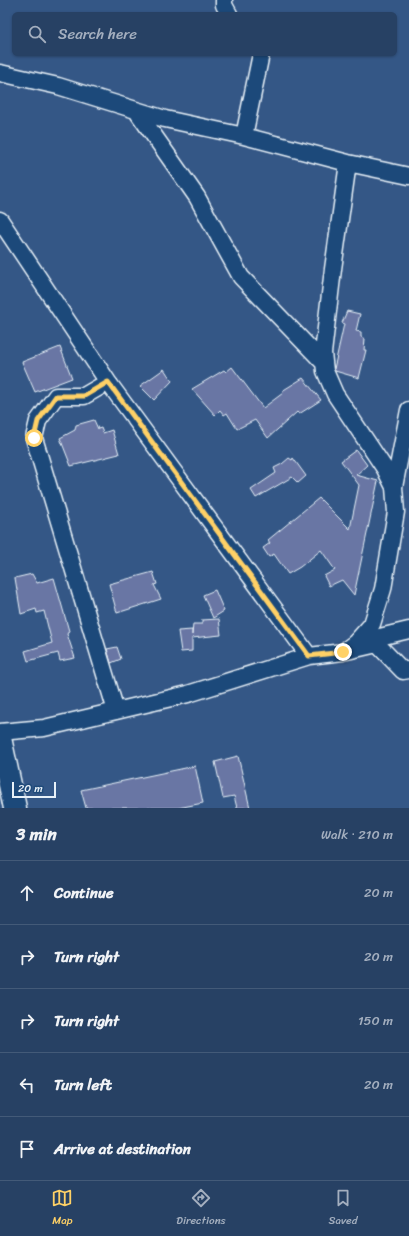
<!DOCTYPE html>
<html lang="en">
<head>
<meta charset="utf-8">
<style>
  body { margin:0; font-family:Sriracha,sans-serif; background:#2f486a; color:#f1f3f6 }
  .scale { position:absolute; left:12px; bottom:10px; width:44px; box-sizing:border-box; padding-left:4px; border:2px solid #e8f1f8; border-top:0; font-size:11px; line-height:14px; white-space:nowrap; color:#e8f1f8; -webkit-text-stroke:3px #1f4a7a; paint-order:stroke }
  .stop { position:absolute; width:12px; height:12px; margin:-9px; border:3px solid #ffd166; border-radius:50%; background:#fff }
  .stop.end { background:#ffd166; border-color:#fff; box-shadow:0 1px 4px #0008 }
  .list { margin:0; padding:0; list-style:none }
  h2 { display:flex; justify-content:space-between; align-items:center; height:52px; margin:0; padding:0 16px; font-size:17px }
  h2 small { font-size:13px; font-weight:400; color:#a4afbf }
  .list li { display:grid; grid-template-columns:26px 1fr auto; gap:12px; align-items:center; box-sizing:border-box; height:64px; padding:0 16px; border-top:1px solid #435a78 }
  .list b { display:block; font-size:15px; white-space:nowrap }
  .list em { font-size:13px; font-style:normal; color:#a4afbf }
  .icon { flex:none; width:22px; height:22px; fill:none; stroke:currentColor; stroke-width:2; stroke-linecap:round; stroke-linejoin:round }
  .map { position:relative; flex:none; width:409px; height:808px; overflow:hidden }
  .search { position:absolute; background:#274164; box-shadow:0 1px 3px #0004; left:12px; right:12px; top:12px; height:44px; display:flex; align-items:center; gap:10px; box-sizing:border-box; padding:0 14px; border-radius:6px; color:#a4afbf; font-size:15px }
  .sheet { height:372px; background:#274164 }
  nav { display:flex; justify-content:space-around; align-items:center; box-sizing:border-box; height:56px; border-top:1px solid #435a78; background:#274164; font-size:11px; color:#a4afbf }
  nav a { display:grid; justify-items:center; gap:2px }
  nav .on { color:#ffd166 }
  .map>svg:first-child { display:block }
  .building { fill:#6976a4; stroke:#e8f1f8 }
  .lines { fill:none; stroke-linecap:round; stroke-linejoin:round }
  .street-casing { stroke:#e8f1f8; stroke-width:19 }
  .secondary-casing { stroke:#e8f1f8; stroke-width:25 }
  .street { stroke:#1f4a7a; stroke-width:16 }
  .secondary { stroke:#1f4a7a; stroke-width:22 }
  .route { stroke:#ffd166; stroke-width:5 }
</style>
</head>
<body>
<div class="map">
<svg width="409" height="808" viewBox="0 0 409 808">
  <rect width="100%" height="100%" fill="#345786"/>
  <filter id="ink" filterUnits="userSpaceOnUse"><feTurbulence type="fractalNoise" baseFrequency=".025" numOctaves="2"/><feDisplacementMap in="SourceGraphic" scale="8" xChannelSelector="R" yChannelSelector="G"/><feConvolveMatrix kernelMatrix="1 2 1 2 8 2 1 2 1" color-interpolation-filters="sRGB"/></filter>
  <g filter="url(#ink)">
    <!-- building -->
    <path class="building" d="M347 311 360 314 356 331 361 332V337L365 339 364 350H366L359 378 335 371 334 369 344 324 342 323Z
      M60 347 72 378 35 392 22 362Z
      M232 367 263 408 283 393 282 391 303 378 321 400 299 414 297 412 268 438 255 420 237 429 227 413 224 415 220 410 215 415 192 389 224 370 226 372Z
      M164 369 172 381 154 400 140 386Z
      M94 420 98 429 101 428 103 433 112 430 119 454 71 466 60 438 75 430 76 425Z
      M356 450 367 465 356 475 378 481 354 595 342 580 329 586 324 576 335 570 321 550 300 567 288 574 274 554 269 557 263 548 270 543 268 540 319 498 350 529 359 485 341 461Z
      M289 458 292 460 293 458 306 476 298 483 292 477 256 498 251 490 276 473 274 468 282 464Z
      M153 572 157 584 154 585 161 599 117 613 109 584Z
      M32 574 37 583 54 578 69 631 67 634 75 658 60 661 58 653 28 661 25 651 52 643 44 611 37 613 36 609 21 614 15 578Z
      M215 590 224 611 213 618 203 595Z
      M219 619 221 635 192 638V651L181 652 178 631 192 630V635L193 624H202V620Z
      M117 647 121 659 111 663 107 649Z
      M238 756 250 808H237L234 796 223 798 215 762Z
      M195 766 203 803 178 808H86L81 790Z"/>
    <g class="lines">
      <defs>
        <path id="street" d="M224 0V5L229 14
          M0 73 58 86 165 119 244 136 348 163 409 176
          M136 110 197 197 241 277 324 363
          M244 136 261 54
          M0 220 108 382 309 656
          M108 382 84 396H56L38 421 34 438 116 711
          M394 487 409 410
          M363 641 409 630
          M347 651 377 644 403 671 409 670
          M0 732 44 728 188 694 309 656 343 652 355 643 372 624 383 589 396 512 394 487 385 469 335 394 325 371 323 353 333 269 348 163"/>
        <path id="secondary" d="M0 738 15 808"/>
      </defs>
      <!-- street casing -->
      <use href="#street" class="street-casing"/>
      <!-- secondary casing -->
      <use href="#secondary" class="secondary-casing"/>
      <!-- street -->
      <use href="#street" class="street"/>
      <!-- secondary -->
      <use href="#secondary" class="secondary"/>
    </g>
  </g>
  <g class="lines" filter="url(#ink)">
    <!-- route -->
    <path class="route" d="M34 438 38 421 56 396H84L108 382 309 656 343 652"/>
  </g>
</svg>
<div class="scale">20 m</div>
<div class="stop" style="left:34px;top:438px"></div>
<div class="stop end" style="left:343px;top:652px"></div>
<div class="search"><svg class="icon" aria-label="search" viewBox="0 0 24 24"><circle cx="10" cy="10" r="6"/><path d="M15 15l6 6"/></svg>Search here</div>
</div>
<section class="sheet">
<h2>3 min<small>Walk · 210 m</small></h2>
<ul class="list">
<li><svg class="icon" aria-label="ahead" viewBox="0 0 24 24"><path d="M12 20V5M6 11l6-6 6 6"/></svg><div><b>Continue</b></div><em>20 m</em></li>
<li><svg class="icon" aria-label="right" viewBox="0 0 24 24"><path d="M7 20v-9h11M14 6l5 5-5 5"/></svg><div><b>Turn right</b></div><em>20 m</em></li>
<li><svg class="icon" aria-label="right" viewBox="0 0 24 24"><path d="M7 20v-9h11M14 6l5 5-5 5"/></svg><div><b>Turn right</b></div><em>150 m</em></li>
<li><svg class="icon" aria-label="left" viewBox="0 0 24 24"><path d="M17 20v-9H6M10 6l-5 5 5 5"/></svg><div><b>Turn left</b></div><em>20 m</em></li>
<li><svg class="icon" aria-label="arrive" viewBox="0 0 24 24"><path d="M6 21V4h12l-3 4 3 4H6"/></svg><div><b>Arrive at destination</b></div></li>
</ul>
</section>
<nav>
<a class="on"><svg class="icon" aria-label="map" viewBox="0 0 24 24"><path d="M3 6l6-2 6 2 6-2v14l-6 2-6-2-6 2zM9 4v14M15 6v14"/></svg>Map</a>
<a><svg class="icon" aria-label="directions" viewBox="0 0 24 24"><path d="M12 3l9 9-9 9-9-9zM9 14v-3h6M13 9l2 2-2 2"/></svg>Directions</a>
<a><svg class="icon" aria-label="saved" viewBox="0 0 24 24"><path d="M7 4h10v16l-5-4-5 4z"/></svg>Saved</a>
</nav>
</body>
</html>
